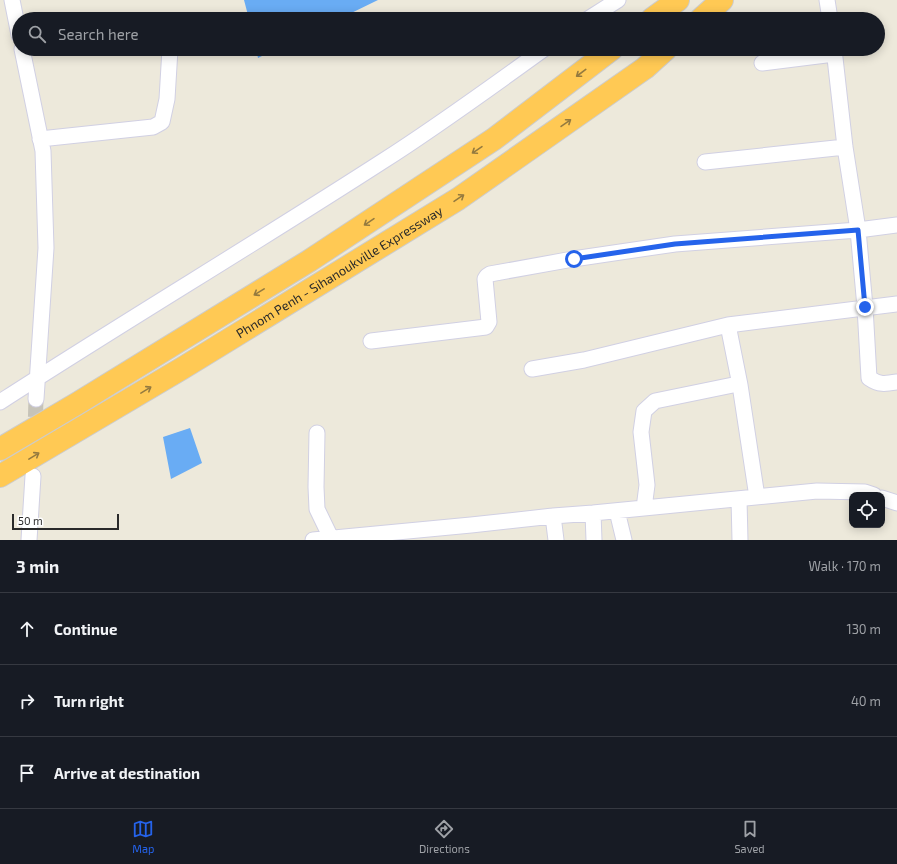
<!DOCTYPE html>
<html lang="en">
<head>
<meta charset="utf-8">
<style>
  body { margin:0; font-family:"Exo 2",sans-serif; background:#20242c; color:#f1f3f6 }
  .controls { position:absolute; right:12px; bottom:12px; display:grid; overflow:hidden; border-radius:8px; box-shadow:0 2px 10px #0003 }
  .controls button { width:36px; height:36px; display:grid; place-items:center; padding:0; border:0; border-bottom:1px solid #363941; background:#171b24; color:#f1f3f6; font:20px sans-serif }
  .scale { position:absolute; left:12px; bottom:10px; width:107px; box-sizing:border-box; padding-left:4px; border:2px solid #2a2a2a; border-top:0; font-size:11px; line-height:14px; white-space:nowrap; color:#2a2a2a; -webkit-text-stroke:3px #fff; paint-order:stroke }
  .stop { position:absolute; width:12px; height:12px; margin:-9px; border:3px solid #2563eb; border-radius:50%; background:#fff }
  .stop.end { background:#2563eb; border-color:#fff; box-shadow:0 1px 4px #0008 }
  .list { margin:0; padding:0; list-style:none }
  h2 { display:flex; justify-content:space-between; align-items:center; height:52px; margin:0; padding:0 16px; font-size:17px }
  h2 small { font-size:13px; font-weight:400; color:#9ea1a6 }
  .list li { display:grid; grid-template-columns:26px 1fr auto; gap:12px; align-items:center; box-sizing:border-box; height:72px; padding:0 16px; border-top:1px solid #363941 }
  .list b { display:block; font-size:15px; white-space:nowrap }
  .list em { font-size:13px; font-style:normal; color:#9ea1a6 }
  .icon { flex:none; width:22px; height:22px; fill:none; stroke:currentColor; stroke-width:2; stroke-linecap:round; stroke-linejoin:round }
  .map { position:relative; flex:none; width:897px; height:540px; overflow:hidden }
  .search { position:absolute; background:#171b24; box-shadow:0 2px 10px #0003; left:12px; right:12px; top:12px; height:44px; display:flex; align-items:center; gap:10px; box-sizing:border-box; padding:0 14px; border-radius:22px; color:#9ea1a6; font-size:15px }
  .sheet { height:268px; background:#171b24 }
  nav { display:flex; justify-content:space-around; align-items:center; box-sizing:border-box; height:56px; border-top:1px solid #363941; background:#171b24; font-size:11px; color:#9ea1a6 }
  nav a { display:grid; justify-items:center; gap:2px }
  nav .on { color:#2563eb }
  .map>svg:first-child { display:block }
  .water { fill:#69acf4 }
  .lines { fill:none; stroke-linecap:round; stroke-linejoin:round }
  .minor-tunnel { stroke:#c6c3b8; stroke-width:15; stroke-dasharray:15 8; stroke-linecap:butt }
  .minor-casing { stroke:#d1d0e3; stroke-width:17 }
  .highway-casing { stroke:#ccc; stroke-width:24 }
  .minor { stroke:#fff; stroke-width:15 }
  .highway { stroke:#ffc954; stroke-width:22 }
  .oneway { stroke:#947a3f }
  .route { stroke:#2563eb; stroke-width:5 }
  .labels { text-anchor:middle; stroke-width:3.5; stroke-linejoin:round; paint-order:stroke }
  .street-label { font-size:13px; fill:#2a2a2a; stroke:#fff }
</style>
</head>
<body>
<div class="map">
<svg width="897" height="540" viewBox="0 0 897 540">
  <rect width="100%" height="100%" fill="#ede9db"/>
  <!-- water -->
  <path class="water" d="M244 0H378L339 19H249Z
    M256 49H276L258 58Z
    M190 428 202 463 171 479 163 437Z"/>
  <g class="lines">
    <!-- minor-tunnel -->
    <path class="minor-tunnel" d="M34 463 36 399"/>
    <defs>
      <path id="minor" d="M12 0 19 35
        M827 0 830 19
        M588 19 618 0
        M22 49 43 151 46 248 36 399
        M834 49 845 147 858 230 865 307 869 378C879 385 885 384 897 382
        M762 63 834 54
        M40 139 153 127 162 122 167 99 170 49
        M705 162 845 147
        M728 325 740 385 757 497
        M371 341 486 327 489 322 485 279 487 276 490 274 573 259 675 244 858 230 897 225
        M532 369 584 360 728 325 897 304
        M0 402C127 320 256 243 383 161 438 126 491 87 544 49
        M317 433 316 487 317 509 332 540
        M882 498 897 503
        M739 499 740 540
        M644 508 647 485 641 432 644 411 655 401 733 385H740
        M617 511 624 540
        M593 513 594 540
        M553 516 556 540
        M29 540 33 476
        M313 540 471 525 553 516 593 513 817 491 865 492 874 495"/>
      <g id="highway">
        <path d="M652 19 678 0"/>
        <path d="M701 19 722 0"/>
        <path d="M0 449 78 403 309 261 494 139 612 49"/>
        <path id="s1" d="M0 476 181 369 458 199 645 68 666 49"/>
      </g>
    </defs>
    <!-- minor casing -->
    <use href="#minor" class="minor-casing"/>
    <!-- highway casing -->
    <use href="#highway" class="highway-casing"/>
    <!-- minor -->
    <use href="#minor" class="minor"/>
    <!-- highway -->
    <use href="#highway" class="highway"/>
  </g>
  <!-- one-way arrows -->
  <defs><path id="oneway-shaft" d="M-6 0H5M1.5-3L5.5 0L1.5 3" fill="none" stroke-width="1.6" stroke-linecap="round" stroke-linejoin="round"/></defs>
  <g class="oneway">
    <use href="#oneway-shaft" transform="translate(581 73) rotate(143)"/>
    <use href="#oneway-shaft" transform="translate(566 123) rotate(-35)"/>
    <use href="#oneway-shaft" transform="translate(477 150) rotate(146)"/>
    <use href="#oneway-shaft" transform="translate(459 198) rotate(-34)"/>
    <use href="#oneway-shaft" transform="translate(369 222) rotate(146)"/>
    <use href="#oneway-shaft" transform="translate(259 292) rotate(149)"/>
    <use href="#oneway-shaft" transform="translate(146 390) rotate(-31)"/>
    <use href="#oneway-shaft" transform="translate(34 456) rotate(-31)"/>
  </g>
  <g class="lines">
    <!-- route -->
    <path class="route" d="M574 259 675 244 858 230 865 307"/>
  </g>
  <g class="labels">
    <!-- street labels -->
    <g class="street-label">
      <text dy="5" stroke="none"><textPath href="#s1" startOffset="396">Phnom Penh - Sihanoukville Expressway</textPath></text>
    </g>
  </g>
</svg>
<div class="controls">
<button><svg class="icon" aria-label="locate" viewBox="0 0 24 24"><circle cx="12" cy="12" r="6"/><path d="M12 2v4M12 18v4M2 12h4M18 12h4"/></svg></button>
</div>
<div class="scale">50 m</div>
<div class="stop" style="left:574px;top:259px"></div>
<div class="stop end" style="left:865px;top:307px"></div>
<div class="search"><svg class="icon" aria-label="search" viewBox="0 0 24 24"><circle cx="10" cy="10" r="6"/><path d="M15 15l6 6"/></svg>Search here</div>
</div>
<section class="sheet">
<h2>3 min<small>Walk · 170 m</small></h2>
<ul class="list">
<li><svg class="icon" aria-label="ahead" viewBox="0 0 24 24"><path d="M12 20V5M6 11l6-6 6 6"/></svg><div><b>Continue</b></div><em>130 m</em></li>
<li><svg class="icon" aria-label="right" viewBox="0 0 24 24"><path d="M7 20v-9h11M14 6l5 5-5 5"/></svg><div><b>Turn right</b></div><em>40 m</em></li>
<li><svg class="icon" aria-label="arrive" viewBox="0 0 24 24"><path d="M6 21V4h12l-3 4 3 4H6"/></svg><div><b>Arrive at destination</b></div></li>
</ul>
</section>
<nav>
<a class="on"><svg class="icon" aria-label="map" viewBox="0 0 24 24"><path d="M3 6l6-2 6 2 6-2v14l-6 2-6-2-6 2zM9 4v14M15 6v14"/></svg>Map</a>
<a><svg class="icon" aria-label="directions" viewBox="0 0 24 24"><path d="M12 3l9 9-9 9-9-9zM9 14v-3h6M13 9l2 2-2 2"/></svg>Directions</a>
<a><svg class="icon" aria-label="saved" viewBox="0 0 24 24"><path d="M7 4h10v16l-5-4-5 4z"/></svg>Saved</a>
</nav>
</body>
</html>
